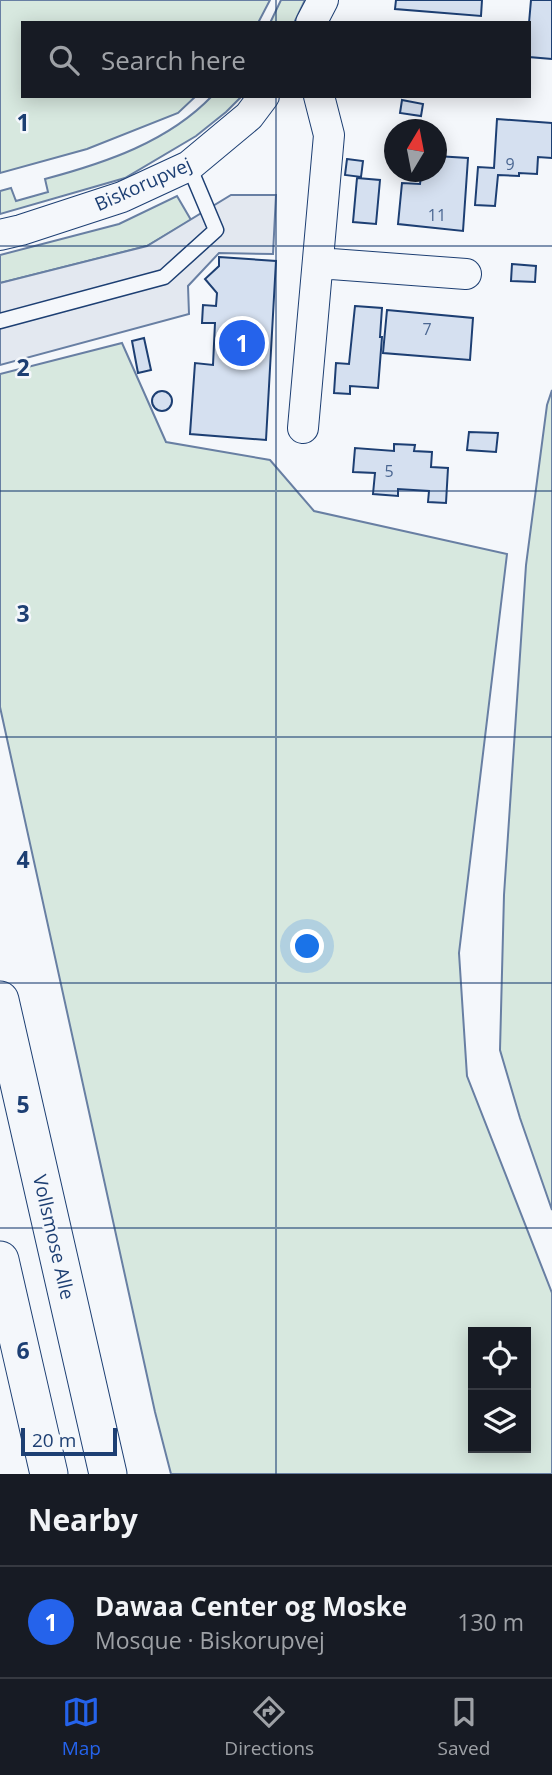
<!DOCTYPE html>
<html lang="en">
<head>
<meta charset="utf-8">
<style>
  body { margin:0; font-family:"Open Sans",sans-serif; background:#242831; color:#f1f3f6 }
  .controls { position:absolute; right:21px; bottom:21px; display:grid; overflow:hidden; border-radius:0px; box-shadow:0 4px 18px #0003 }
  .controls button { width:63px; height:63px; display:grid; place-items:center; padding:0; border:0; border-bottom:2px solid #363941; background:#171b24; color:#f1f3f6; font:35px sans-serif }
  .compass { position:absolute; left:384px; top:119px; width:63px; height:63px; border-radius:50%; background:#171b24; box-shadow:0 4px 18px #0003; rotate:10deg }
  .scale { position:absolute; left:21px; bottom:18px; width:96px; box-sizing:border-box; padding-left:7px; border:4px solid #1d3f73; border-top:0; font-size:19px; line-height:24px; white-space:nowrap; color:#1d3f73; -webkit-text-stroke:5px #f4f7fb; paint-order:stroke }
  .you { position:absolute; left:308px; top:947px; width:24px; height:24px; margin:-18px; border:5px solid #fff; border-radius:50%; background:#1a73e8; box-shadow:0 0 0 10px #1a73e833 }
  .badge { display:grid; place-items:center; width:46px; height:46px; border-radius:50%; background:#2563eb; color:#fff; font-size:23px; font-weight:700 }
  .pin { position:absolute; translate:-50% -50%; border:4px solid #fff; box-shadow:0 2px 7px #0006 }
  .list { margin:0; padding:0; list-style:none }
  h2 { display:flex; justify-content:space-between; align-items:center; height:91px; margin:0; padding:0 28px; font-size:30px }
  h2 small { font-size:23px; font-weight:400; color:#9ea1a6 }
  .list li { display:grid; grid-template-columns:46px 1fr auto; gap:21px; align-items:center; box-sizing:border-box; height:112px; padding:0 28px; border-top:2px solid #363941 }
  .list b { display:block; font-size:26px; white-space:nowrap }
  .list p { margin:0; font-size:23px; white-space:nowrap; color:#9ea1a6 }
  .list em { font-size:23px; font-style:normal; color:#9ea1a6 }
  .icon { flex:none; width:38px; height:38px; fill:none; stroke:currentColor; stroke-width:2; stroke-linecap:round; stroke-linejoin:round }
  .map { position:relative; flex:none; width:552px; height:1474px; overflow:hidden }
  .search { position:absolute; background:#171b24; box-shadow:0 4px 18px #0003; left:21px; right:21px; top:21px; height:77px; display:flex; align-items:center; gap:18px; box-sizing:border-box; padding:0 24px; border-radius:0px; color:#9ea1a6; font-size:26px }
  .sheet { height:203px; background:#171b24 }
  nav { display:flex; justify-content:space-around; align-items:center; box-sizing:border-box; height:98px; border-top:2px solid #363941; background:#171b24; font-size:19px; color:#9ea1a6 }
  nav a { display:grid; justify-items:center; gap:4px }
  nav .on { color:#2563eb }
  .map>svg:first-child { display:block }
  .green { fill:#d7e8df; stroke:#687fa3; stroke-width:2; fill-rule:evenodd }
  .parking { fill:#e3e8f0; stroke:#687fa3; stroke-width:2 }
  .building { fill:#d5e0f0; stroke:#1d3f73; stroke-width:2 }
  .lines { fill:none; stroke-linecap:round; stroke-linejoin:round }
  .service-casing { stroke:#1d3f73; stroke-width:17 }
  .minor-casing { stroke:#1d3f73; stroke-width:32 }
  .tertiary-casing { stroke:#1d3f73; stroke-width:39 }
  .service { stroke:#f4f7fb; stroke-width:14 }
  .minor { stroke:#f4f7fb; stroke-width:30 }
  .tertiary { stroke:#f4f7fb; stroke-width:37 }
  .grid { fill:none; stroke:#1d3f73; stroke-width:2; stroke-opacity:0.55 }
  .labels { text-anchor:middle; stroke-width:5; stroke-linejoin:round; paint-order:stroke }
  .number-label { font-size:16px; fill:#4b6792 }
  .street-label { font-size:19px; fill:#1d3f73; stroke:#f4f7fb }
  .grid-label { font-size:23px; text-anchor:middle; font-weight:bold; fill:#1d3f73; stroke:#f4f7fb; stroke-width:5; stroke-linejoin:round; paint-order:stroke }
</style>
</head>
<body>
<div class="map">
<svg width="552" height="1474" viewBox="0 0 552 1474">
  <rect width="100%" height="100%" fill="#f4f7fb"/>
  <!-- green -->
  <path class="green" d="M0 0H270L258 23H23V96H196L178 113 87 149 0 173Z
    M281 0H305L294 23H270Z
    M212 96H242L226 112 196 136 125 178 0 214V191L11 188 16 201 48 192 45 179C105 163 168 142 212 96Z
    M177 196 191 220 147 246 0 283V255L119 224Z
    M122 343 166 442 270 460 314 511 507 554 459 953 467 1076 552 1293V1474H171L155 1412 0 707V374ZM473 1332H526V1448H473Z
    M552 390V1210L520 1118 500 1050 504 895 526 565 547 405Z"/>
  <!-- parking -->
  <path class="parking" d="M231 195H276L273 254 219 253 188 286 189 314 0 365V283L147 246Z"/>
  <!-- building -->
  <path class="building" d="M396 0H482L481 16 395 9Z
    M531 0H552V59L529 57V23Z
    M402 100 423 104 421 116 400 113Z
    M497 119 552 123V158L538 157 537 174 519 173V176L498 175 495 206 475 205 478 167 494 168Z
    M436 156 468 158 463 231 398 224 402 183 420 184 421 177 403 175V172H436Z
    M347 159 363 161 361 177 345 175Z
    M357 178 380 180 376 224 353 222Z
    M219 257 276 261 266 440 190 434 195 363 213 365 215 323H202L203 305 216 306 217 293 205 279 219 266Z
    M512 264 536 266 535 282 511 281Z
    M355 306 382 308 380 337H382L378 388 350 386V394L334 393 336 363 349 364Z
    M387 310 473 318 470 360 383 353Z
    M144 338 151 370 138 373 132 341Z
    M152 401a10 10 0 1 1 20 0a10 10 0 1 1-20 0Z
    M469 432 498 433 496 452 467 450Z
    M394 444 415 445 414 451 432 452 431 467 448 468 446 503 428 502 429 491 398 489V496L373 494 375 473 353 472 355 448 394 451Z"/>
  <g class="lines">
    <defs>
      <path id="service" d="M0 321 164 277 216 230 189 166"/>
      <path id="minor" d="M311 23 323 0
        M0 235 21 230 122 197 189 166 249 116 264 96
        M318 263 466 274
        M303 428 329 135 319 96"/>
      <path id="tertiary" d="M0 1000 108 1474
        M0 1260 49 1474"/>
    </defs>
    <!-- service casing -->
    <use href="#service" class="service-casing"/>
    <!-- minor casing -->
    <use href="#minor" class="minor-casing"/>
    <!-- tertiary casing -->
    <use href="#tertiary" class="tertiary-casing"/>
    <!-- service -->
    <use href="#service" class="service"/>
    <!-- minor -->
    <use href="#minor" class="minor"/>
    <!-- tertiary -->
    <use href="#tertiary" class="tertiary"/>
  </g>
  <!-- grid -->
  <path class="grid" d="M276 0V23M276 96V1474M0 246H552M0 491H552M0 737H552M0 983H552M0 1228H552"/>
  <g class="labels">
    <!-- number labels -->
    <g class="number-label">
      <text x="510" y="170">9</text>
      <text x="437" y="221">11</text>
      <text x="427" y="335">7</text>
      <text x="389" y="477">5</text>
    </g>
    <!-- street labels -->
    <g class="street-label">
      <text transform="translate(143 184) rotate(-24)" y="7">Biskorupvej</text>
      <text transform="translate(54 1237) rotate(77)" y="7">Vollsmose Alle</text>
    </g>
  </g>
  <g class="grid-label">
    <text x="23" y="131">1</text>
    <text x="23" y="376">2</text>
    <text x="23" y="622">3</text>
    <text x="23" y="868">4</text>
    <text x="23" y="1113">5</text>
    <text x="23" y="1359">6</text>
  </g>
</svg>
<div class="controls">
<button><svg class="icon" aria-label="locate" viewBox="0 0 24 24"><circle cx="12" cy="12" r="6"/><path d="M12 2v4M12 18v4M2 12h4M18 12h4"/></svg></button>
<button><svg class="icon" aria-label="layers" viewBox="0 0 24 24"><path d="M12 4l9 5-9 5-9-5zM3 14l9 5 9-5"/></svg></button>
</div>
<svg class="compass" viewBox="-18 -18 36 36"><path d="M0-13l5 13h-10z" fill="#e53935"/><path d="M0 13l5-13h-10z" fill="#9ea1a6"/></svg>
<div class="scale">20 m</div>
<div class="you"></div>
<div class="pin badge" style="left:242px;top:343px">1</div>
<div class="search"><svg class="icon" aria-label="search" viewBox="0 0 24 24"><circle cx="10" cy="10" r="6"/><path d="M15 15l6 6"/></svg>Search here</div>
</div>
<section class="sheet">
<h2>Nearby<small></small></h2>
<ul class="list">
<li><span class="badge">1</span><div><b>Dawaa Center og Moske</b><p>Mosque · Biskorupvej</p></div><em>130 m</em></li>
</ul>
</section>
<nav>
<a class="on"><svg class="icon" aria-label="map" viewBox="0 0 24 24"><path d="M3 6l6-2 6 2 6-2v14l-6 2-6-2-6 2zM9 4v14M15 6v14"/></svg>Map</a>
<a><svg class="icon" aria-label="directions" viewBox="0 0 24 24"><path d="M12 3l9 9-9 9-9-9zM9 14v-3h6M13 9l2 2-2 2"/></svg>Directions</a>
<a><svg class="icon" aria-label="saved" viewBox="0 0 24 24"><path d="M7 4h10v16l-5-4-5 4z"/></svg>Saved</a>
</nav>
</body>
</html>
